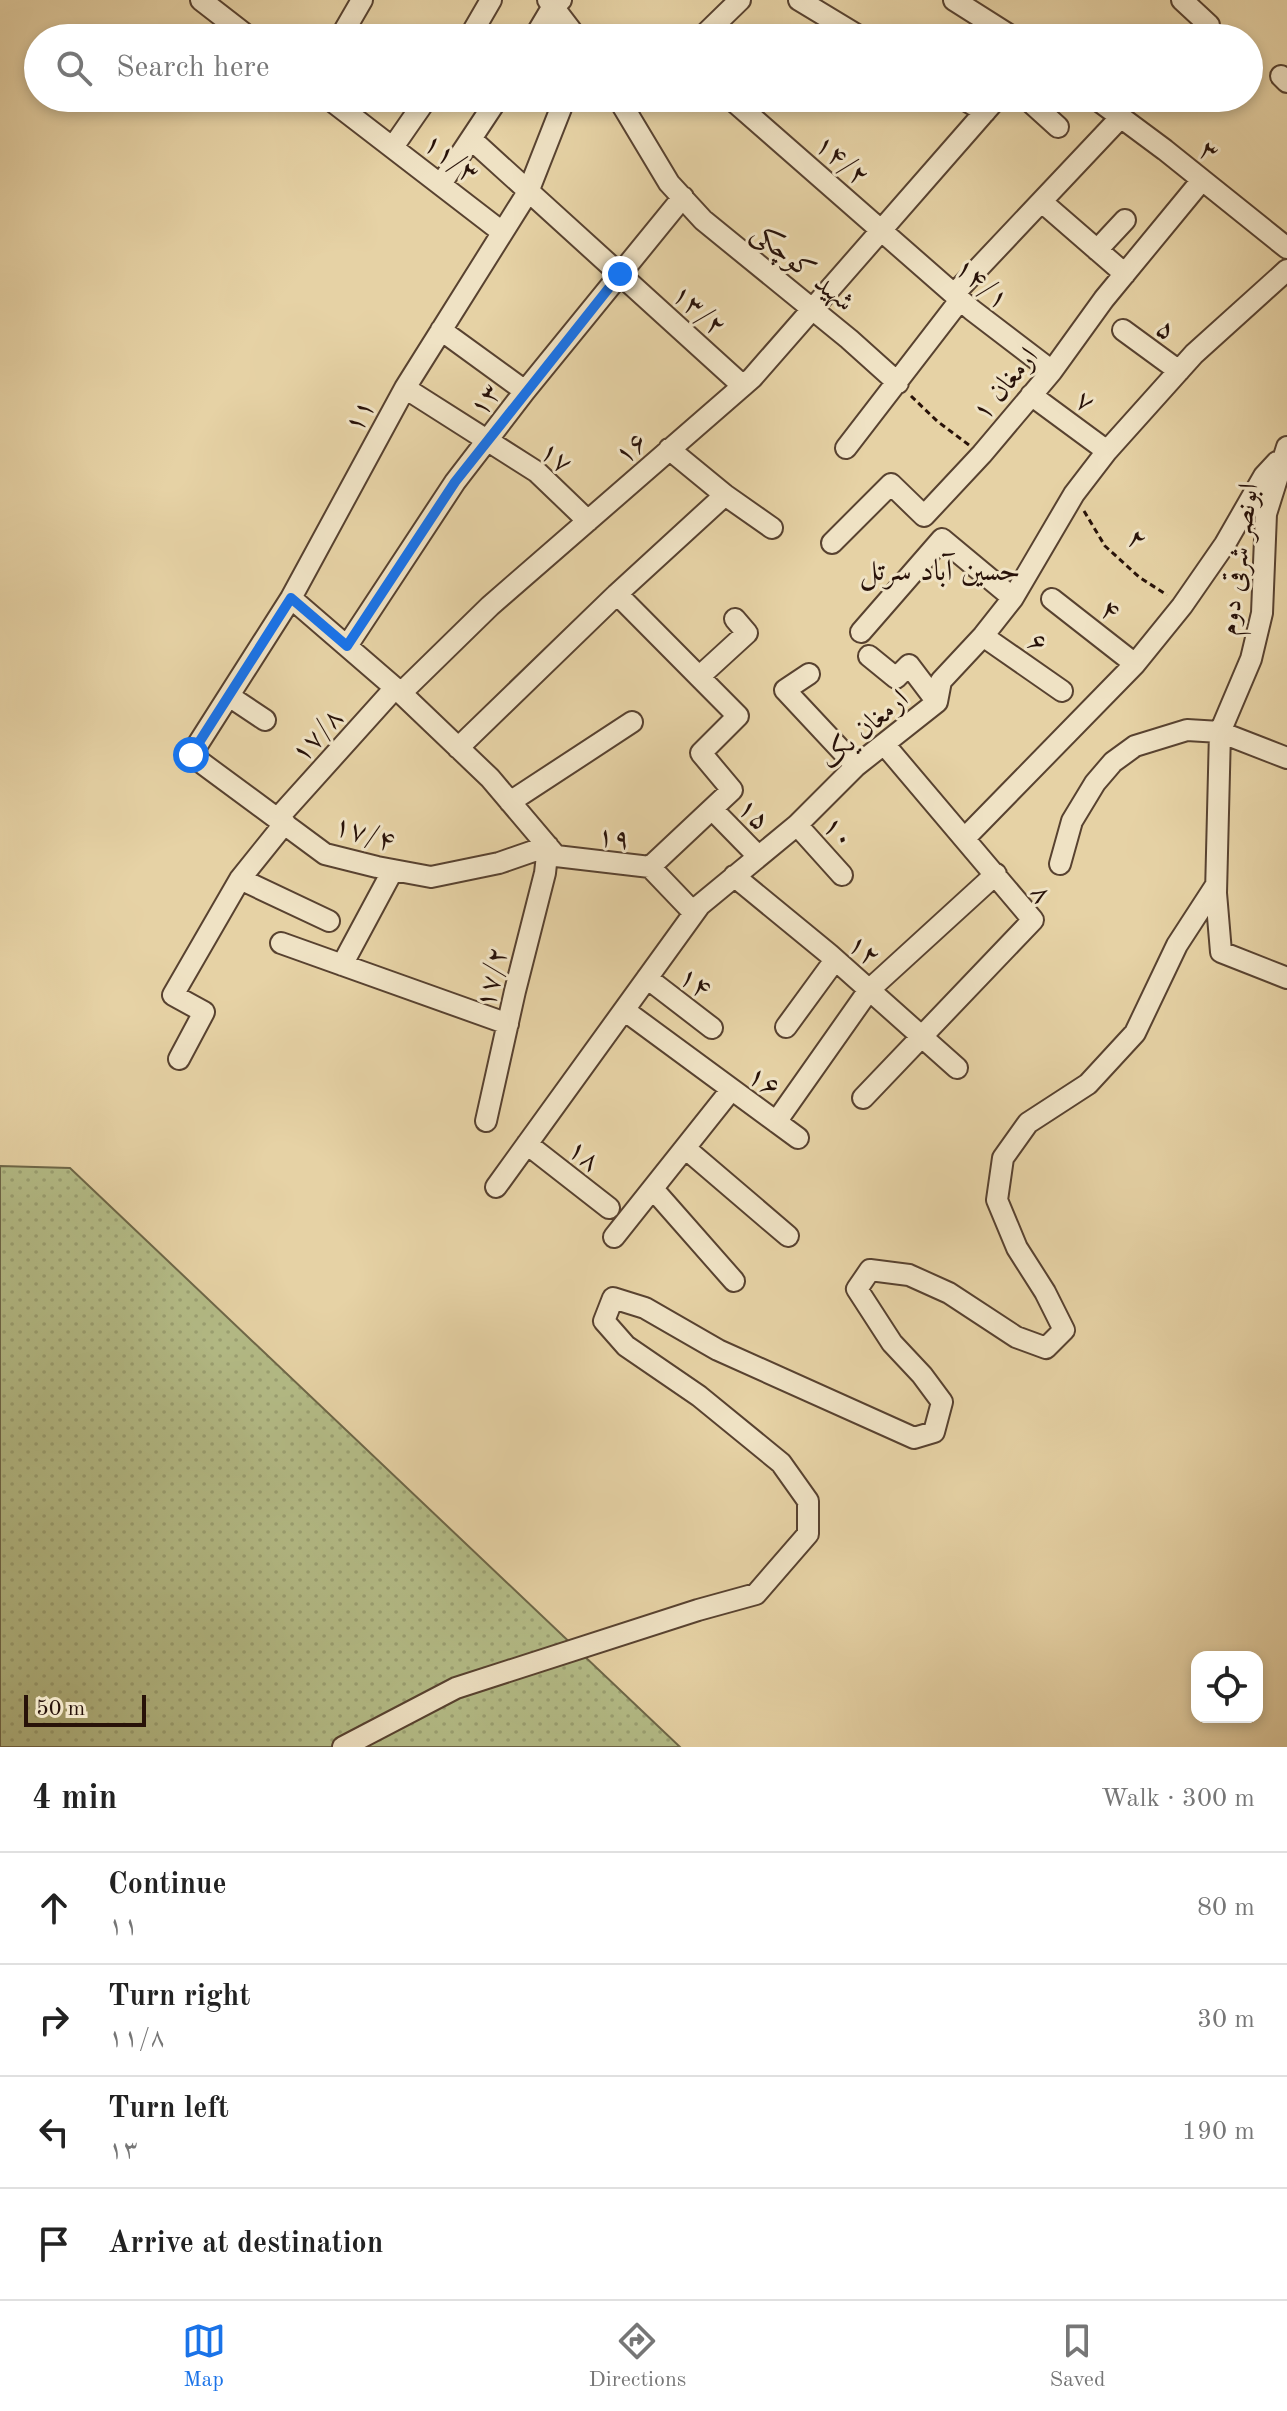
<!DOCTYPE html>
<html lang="en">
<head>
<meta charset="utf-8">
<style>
  body { margin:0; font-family:"Old Standard TT",Amiri,serif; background:#f6f6f6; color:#222 }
  .controls { position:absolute; right:24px; bottom:24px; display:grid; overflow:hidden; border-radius:16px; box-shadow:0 4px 12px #0003 }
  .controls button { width:72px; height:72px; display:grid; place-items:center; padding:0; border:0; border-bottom:2px solid #e0e0e0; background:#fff; color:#222; font:40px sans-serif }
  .scale { position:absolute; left:24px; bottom:20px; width:122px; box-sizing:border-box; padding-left:8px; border:4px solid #281209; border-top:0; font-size:22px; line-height:28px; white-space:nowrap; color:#281209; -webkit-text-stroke:6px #efe2c4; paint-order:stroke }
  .stop { position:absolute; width:24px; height:24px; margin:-18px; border:6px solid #1a73e8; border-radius:50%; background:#fff }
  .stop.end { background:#1a73e8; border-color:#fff; box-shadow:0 2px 8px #0008 }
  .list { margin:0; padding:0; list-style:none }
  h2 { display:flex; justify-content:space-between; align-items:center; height:104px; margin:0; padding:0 32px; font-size:34px }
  h2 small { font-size:26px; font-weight:400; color:#767676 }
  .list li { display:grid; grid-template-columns:52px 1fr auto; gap:24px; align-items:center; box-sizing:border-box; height:112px; padding:0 32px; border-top:2px solid #e0e0e0 }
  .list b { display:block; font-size:30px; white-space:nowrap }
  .list p { margin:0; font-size:26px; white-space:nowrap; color:#767676 }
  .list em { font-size:26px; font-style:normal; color:#767676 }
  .icon { flex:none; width:44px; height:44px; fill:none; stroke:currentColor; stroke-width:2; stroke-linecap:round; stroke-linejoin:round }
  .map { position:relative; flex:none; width:1287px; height:1747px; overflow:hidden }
  .search { position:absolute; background:#fff; box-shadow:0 4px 12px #0003; left:24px; right:24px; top:24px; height:88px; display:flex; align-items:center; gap:20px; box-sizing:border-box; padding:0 28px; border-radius:44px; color:#767676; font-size:30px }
  .sheet { height:552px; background:#fff }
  nav { display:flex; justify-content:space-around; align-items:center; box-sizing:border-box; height:112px; border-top:2px solid #e0e0e0; background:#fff; font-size:22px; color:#767676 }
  nav a { display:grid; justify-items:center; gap:4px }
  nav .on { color:#1a73e8 }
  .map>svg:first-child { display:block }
  .grass { fill:url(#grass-dots); stroke:#6e6748; stroke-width:2 }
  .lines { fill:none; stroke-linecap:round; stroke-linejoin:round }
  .minor-casing { stroke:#584230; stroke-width:24 }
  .path { stroke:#281209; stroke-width:3; stroke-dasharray:6 4; stroke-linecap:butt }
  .minor { stroke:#efe2c4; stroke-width:20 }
  .route { stroke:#1a73e8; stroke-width:10 }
  .labels { text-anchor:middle; stroke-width:6; stroke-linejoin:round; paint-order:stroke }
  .street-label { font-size:28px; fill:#281209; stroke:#efe2c4 }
  .neighbourhood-label { font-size:30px; fill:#281209; stroke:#efe2c4 }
</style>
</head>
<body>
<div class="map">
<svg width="1287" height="1747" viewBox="0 0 1287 1747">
  <defs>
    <pattern id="grass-dots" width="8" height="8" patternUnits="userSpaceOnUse" patternTransform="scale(2)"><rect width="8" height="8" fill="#b4bc87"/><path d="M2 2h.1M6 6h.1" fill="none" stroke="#9ba173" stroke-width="1.8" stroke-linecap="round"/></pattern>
  </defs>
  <rect width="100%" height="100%" fill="#e6d2a5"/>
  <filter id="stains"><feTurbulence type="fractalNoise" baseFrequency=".0025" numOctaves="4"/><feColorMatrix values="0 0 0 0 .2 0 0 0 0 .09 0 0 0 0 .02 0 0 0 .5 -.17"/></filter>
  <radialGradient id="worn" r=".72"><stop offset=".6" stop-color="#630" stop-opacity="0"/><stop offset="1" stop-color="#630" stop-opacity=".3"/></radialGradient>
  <!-- grass -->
  <path class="grass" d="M0 1166 70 1168 680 1747H0Z"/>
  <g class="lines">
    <defs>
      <path id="minor" d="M201 0 250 38
        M548 0 577 38
        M799 0 862 38
        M954 0 1014 38
        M1182 0 1209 25
        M340 38 362 0
        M469 38 491 0
        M534 38 553 6 561 0
        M701 38 740 0
        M1281 76 1287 82
        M328 98 502 232
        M618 98 669 183 703 220 849 339 898 383
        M730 98 972 310 1052 371
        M962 98 985 112
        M1026 98 1058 127
        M1095 98 1165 150 1287 248
        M471 139 743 386
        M393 147 427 98
        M441 184 498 98
        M1042 202 1125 274
        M1097 250 1125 220
        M954 294 1121 117
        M441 330 525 391
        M1123 330 1179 371
        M405 388 537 472 588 521
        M1031 395 1107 451
        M846 448 960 300
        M669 449 725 495 772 528
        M832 543 891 484 924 516 982 454 1052 371 1104 299 1202 180
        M617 594 738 716 701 753 732 790 650 867
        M291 598 401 693 490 778 556 856 650 867 694 913
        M1052 599 1135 664
        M861 632 942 539 1013 598
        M983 636 1062 691
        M347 646 455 482 525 391 683 197
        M869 656 896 678 909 665 937 702
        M809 674 785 690 856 766
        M700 676 747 633 735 619
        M401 693 490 606 752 378 997 98
        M229 696 265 720
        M458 748 617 594 725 495
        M1287 758 1220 732 1216 893 1221 952 1287 978
        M510 802 632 722
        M713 810 758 856
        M278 818 395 688
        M797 825 842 875
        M965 838 1135 664 1182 606 1225 544 1264 476 1277 462
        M1060 864 1072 821 1095 783 1113 762 1135 746 1187 730 1220 732 1251 659 1262 613 1266 514 1287 447
        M734 876 829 954 957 1068
        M240 879 329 921
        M281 943 508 1024
        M342 965 393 870
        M647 978 712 1028
        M624 1010 798 1138
        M786 1027 835 960
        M179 1059 204 1012 173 995 240 879 285 823
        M863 1098 1033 920 884 744
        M486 1121 515 991 545 873 548 846 499 863 431 877 377 867 325 854 191 755 291 598 405 388 528 192 565 98
        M776 1122 869 990 996 874
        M527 1144 609 1208
        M685 1148 788 1236
        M496 1187 700 905 797 825 856 766 937 702 941 681 983 636 1013 598 1074 494 1107 451 1194 354 1287 270
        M653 1189 734 1281
        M614 1237 731 1090
        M343 1747 456 1688 698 1610 756 1594 808 1534V1501L781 1463 699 1396 626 1346 604 1321 613 1298 645 1308 718 1350 914 1438 934 1432 942 1402 922 1375 892 1343 857 1289 870 1270 909 1275 949 1293 1016 1337 1046 1348 1064 1330 1045 1292 1017 1248 997 1200 1003 1158 1028 1123 1088 1084 1135 1033 1177 945 1216 885"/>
    </defs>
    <!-- minor casing -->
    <use href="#minor" class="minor-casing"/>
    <!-- path -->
    <path class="path" d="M911 396 937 421 969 445
      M1084 511 1105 546 1139 577 1167 595"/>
    <!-- minor -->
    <use href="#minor" class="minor"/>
  </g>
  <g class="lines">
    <!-- route -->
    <path class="route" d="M191 755 291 598 347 646 455 482 620 274"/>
  </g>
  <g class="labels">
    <!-- street labels -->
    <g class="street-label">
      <text transform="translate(1210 150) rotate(39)" y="10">۳</text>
      <text transform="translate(452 157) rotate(38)" y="10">۱۱/۳</text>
      <text transform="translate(843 159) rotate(41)" y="10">۱۴/۲</text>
      <text transform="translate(804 266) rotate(39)" y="10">شهید کوچکی</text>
      <text transform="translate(983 282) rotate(41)" y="10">۱۴/۱</text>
      <text transform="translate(700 309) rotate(42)" y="10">۱۳/۲</text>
      <text transform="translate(1167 328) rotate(36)" y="10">۵</text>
      <text transform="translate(1004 383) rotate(-50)" y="10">ارمغان ۱</text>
      <text transform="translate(484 399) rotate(-53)" y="10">۱۳</text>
      <text transform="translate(1086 400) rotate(36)" y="10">۷</text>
      <text transform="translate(358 415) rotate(-61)" y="10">۱۱</text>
      <text transform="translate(630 447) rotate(-41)" y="10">۱۶</text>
      <text transform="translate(557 456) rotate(39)" y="10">۱۷</text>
      <text transform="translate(1138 538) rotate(43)" y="10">۲</text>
      <text transform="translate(1237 559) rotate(-82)" y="10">ابونصر شرقی دوم</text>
      <text transform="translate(1111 609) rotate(38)" y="10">۴</text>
      <text transform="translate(1039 641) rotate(35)" y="10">۶</text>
      <text transform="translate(863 728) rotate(-40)" y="10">ارمغان یک</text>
      <text transform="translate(316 734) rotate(-48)" y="10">۱۷/۸</text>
      <text transform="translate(755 813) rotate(45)" y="10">۱۵</text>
      <text transform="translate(840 831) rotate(48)" y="10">۱۰</text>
      <text transform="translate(365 832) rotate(17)" y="10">۱۷/۴</text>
      <text transform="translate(614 836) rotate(7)" y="10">۱۹</text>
      <text transform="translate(1043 893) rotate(60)" y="10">۸</text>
      <text transform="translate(865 949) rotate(41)" y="10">۱۲</text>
      <text transform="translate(490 977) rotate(-77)" y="10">۱۷/۲</text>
      <text transform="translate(696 981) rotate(37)" y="10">۱۴</text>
      <text transform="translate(765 1080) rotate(36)" y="10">۱۶</text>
      <text transform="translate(585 1154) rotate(38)" y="10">۱۸</text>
    </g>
    <!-- neighbourhood labels -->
    <g class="neighbourhood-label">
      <text x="940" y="580">حسین آباد سرتل</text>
    </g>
  </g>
  <rect width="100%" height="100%" filter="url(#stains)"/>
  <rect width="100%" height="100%" fill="url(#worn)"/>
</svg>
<div class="controls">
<button><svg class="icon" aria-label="locate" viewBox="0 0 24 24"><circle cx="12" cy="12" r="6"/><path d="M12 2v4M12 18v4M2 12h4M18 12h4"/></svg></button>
</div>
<div class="scale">50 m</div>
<div class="stop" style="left:191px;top:755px"></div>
<div class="stop end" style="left:620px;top:274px"></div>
<div class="search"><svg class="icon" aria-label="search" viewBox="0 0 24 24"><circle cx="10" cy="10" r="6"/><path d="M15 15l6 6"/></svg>Search here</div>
</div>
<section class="sheet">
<h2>4 min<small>Walk · 300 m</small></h2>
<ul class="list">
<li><svg class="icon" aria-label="ahead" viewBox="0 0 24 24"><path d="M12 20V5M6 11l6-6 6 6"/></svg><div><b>Continue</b><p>۱۱</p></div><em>80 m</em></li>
<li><svg class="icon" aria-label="right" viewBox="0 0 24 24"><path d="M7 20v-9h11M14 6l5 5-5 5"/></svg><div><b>Turn right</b><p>۱۱/۸</p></div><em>30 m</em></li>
<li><svg class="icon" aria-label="left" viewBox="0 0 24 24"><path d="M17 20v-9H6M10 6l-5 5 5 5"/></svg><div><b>Turn left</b><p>۱۳</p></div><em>190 m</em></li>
<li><svg class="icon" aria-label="arrive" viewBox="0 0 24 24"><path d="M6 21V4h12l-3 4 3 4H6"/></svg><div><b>Arrive at destination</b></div></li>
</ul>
</section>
<nav>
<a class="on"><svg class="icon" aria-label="map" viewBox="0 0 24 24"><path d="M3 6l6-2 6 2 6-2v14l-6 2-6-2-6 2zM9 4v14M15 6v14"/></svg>Map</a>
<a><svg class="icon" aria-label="directions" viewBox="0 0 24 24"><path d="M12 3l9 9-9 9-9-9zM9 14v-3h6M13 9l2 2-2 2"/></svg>Directions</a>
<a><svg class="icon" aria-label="saved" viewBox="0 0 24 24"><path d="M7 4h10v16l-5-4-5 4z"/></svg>Saved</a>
</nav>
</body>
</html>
